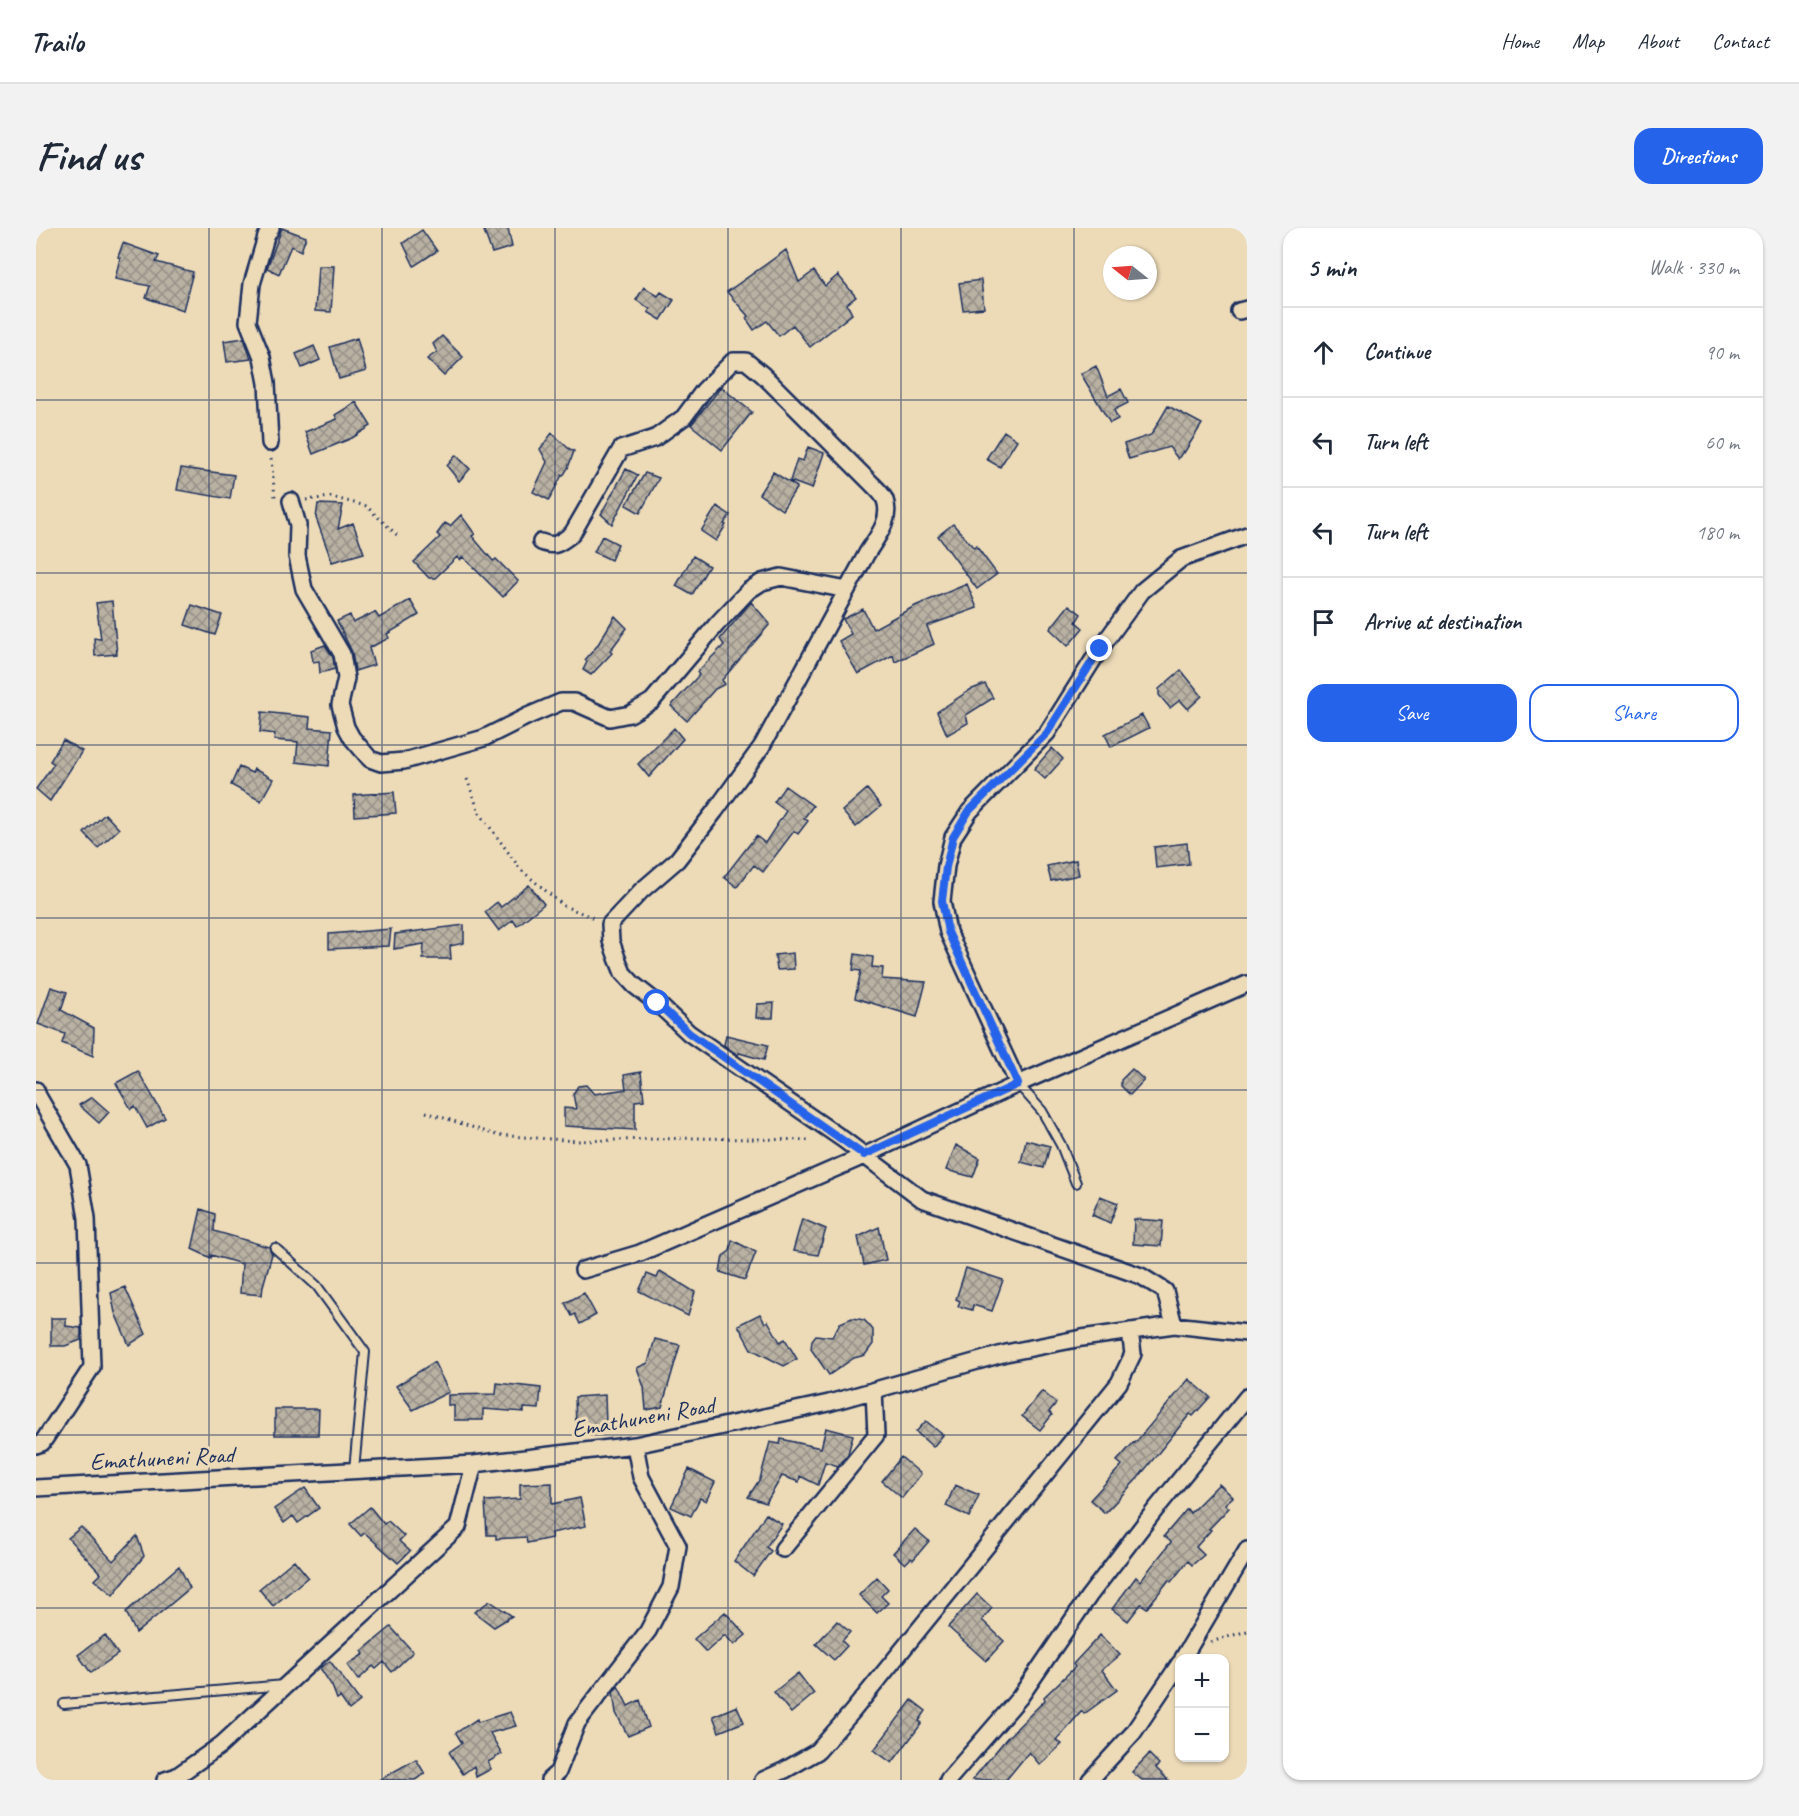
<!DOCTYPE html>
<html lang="en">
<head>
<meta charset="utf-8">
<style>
  body { margin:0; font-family:Caveat,sans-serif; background:#f2f2f3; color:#1f2937 }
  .controls { position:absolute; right:18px; bottom:18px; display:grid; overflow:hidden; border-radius:12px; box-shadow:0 2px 4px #0004 }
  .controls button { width:54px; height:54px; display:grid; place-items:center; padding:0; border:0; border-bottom:2px solid #e0e1e3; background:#fff; color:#1f2937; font:30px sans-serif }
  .compass { position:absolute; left:1067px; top:18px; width:54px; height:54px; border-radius:50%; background:#fff; box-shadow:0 2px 4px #0004; rotate:287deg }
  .stop { position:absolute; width:18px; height:18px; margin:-14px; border:4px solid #2563eb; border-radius:50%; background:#fff }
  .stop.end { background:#2563eb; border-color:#fff; box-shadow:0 2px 6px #0008 }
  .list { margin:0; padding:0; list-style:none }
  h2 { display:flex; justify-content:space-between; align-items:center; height:78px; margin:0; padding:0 24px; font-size:26px }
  h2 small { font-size:20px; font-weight:400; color:#747a83 }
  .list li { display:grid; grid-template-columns:39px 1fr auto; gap:18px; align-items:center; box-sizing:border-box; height:90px; padding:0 24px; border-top:2px solid #e0e1e3 }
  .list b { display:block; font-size:22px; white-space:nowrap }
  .list em { font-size:20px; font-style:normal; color:#747a83 }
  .actions { display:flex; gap:12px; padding:18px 24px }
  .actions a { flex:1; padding:14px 0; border:2px solid #2563eb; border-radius:18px; text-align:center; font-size:21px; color:#2563eb }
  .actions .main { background:#2563eb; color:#fff }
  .icon { flex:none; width:33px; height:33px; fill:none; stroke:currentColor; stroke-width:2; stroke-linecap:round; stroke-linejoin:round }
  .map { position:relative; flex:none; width:1211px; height:1552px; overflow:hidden; border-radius:18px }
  header { display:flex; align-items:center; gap:36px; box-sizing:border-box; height:84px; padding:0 30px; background:#fff; border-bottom:2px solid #e0e1e3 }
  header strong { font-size:28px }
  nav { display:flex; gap:33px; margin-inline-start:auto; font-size:21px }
  .intro { display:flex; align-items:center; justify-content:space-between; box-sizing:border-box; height:144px; padding:0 36px }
  h1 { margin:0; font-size:42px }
  .button { padding:15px 27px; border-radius:18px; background:#2563eb; color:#fff; font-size:21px; font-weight:700 }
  main { display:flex; gap:36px; padding:0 36px }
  aside { flex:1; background:#fff; border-radius:18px; box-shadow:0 2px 4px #0004 }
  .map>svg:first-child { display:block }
  .building { fill:url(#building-cross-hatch); stroke:#1b2f5e; stroke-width:1.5 }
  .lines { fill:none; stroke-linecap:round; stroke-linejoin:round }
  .service-casing { stroke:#1b2f5e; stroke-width:12 }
  .minor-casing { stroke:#1b2f5e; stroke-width:20 }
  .path { stroke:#1b2f5e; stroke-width:3; stroke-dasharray:1.5 4.5; stroke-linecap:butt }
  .service { stroke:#eddbb8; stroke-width:8 }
  .minor { stroke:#eddbb8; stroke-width:15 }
  .route { stroke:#2563eb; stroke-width:8 }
  .grid { fill:none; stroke:#1b2f5e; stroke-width:1.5; stroke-opacity:0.55 }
  .labels { text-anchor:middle; stroke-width:6; stroke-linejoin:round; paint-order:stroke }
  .street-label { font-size:24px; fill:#1b2f5e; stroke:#eddbb8 }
</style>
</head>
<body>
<header>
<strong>Trailo</strong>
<nav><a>Home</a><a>Map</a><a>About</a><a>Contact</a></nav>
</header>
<div class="intro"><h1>Find us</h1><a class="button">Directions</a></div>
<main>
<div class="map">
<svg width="1211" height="1552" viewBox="0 0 1211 1552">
  <defs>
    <pattern id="building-cross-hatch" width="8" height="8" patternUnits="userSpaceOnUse" patternTransform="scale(1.5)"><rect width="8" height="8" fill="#b9b1a2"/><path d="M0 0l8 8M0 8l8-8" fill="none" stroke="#969087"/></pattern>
  </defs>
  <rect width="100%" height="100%" fill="#eddbb8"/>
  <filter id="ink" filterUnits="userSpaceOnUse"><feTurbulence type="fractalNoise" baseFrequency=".0167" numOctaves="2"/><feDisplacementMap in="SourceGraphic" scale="12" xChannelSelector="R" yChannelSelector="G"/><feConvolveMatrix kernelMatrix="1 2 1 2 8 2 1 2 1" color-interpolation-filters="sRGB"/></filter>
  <g filter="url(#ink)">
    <!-- building -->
    <path class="building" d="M246 0 270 9 265 23 255 18 243 46 231 40Z
      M447 0H472L476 19 456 25Z
      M386 2 401 23 378 38 367 15Z
      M87 15 123 28 120 34 157 44 147 82 110 70 114 58 79 51 84 30 82 29Z
      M750 22 763 54 778 43 789 58 802 47 820 69 811 76 816 86 774 119 757 97 743 108 731 93 718 102 710 90 712 88 691 64Z
      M282 38H298L295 84 279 83Z
      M945 52 948 80 927 82 923 55Z
      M608 59 622 68 625 64 638 72 625 92 612 84 614 81 600 72Z
      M406 108 427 129 408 148 391 131 401 124 397 116Z
      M208 110 215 131 191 134 188 113Z
      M321 110 330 143 303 151 294 119Z
      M278 118 284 132 266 140 260 126Z
      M1060 138 1072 168 1085 161 1092 175 1078 182 1082 191 1074 195 1045 146Z
      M685 159 716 184 686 222 655 197Z
      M320 174 335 198 316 210 277 226 269 204 301 191 299 187Z
      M1132 178 1166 196 1148 225 1147 223 1142 231 1133 219 1093 231 1088 216 1115 207Z
      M968 203 981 212 964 239 950 231Z
      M516 205 532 220 538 223 532 240 527 248 526 247 513 272 497 264 511 234 504 221Z
      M772 219 788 225 776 261 754 253 761 231 767 233Z
      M420 227 434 241 423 253 411 238Z
      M145 240 198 247 194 271 141 262Z
      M590 241 602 247 576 296 565 286Z
      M737 244 761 259 746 282 723 266Z
      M609 245 623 250 604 285 590 277Z
      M282 276 307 277 302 301 317 295 328 325 296 334 280 290Z
      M681 278 694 287 688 296 690 297 680 313 665 303Z
      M425 287 439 306 436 308 457 333 460 331 482 353 467 369 427 329 424 332 421 329 399 350H393L378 334 404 309 401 306 409 295 414 298Z
      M917 296 938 320 940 318 961 346 941 361 902 308Z
      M566 308 582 316 575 332 558 324Z
      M657 328 673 338 656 367 640 358Z
      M931 356 941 380 891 398 898 416 859 434 857 427 822 446 803 413 815 406 807 391 827 381 837 401 879 378Z
      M374 372 383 387 351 406 353 410 333 420 338 437 319 443 316 424 301 393 314 387 317 395 339 384 343 390Z
      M76 373 81 426 59 428 58 410 65 411 60 375Z
      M715 374 734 396 686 452 689 456 679 461 651 493 635 478 663 447 661 444 688 417 684 411Z
      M156 377 186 387 179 407 149 397Z
      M1033 377 1045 386 1040 394 1047 400 1032 418 1014 401Z
      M579 388 591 400 574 423 576 425 555 447 547 442 551 434 549 432 561 418Z
      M289 417 297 429 299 441 284 445 283 433 277 434 275 422Z
      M1145 442 1166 468 1152 481 1144 472 1134 480 1123 467V461Z
      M949 456 957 470 930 487 932 495 911 507 901 484 934 462Z
      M226 484 274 489 273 500 296 502 293 538 260 534 262 514 238 512 239 506 224 504Z
      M1106 487 1113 500 1075 519 1069 506Z
      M638 500 647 511 613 549 602 536Z
      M27 512 46 523 14 573 0 561 18 536 14 533Z
      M1016 520 1027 531 1009 551 998 541Z
      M203 539 216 545 218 541 237 551 225 573 195 557Z
      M749 558 777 578 768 590 772 593 762 606 758 603 727 644 718 637 701 659 688 649 720 608 729 615 750 583 738 574Z
      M831 561 845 578 820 599 806 583Z
      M358 564 360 585 319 588 318 567Z
      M69 586 83 601 62 620 48 605Z
      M1151 615 1153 636 1120 640 1118 619Z
      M1040 632 1043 647 1015 653 1011 638Z
      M493 657 508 676 481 698 477 692 463 703 449 684 461 674 465 679Z
      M428 697V715L414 718 415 731H387L388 716 358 721 359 706Z
      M355 701 353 718 293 721V706Z
      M757 725 758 741 741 742 739 727Z
      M819 726 837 729 836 739 847 740 846 751 890 754 881 789 819 770 825 743 817 742Z
      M15 759 31 764 25 782 58 800 57 828 26 815 29 806 2 796Z
      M738 775 737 790H720L721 776Z
      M690 807 732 817 728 832 703 825 702 827 688 817Z
      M1096 841 1108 852 1094 867 1085 858V852Z
      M102 843 129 890 111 900 99 878 95 881 80 855Z
      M605 844 608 872 599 873V902L528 898V880L540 881 537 866 542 858 550 857 558 866 590 861 588 847Z
      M56 869 73 884 63 895 43 877Z
      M990 912 1014 918 1008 940 985 934Z
      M920 917 944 930 937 949 910 942Z
      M1064 968 1082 975 1074 995 1056 987Z
      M165 981 179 986 178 1003 233 1019 236 1026 227 1058 226 1067 204 1065 206 1036 175 1027V1030L156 1021Z
      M766 991 790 1001 782 1027 757 1023Z
      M1098 991 1127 993 1125 1018 1097 1016Z
      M843 999 850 1032 828 1037 822 1009Z
      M696 1012 720 1024 709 1052 684 1044 687 1028 694 1023Z
      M930 1040 967 1052 956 1083 937 1077 936 1082 922 1078 924 1073 920 1071Z
      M624 1043 659 1064 652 1088 603 1063 611 1046 621 1050Z
      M89 1059 110 1106 93 1117 79 1085 75 1065Z
      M548 1065 560 1087 544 1096 539 1086 536 1088 529 1075Z
      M724 1086 729 1095 732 1093 744 1114 749 1111 761 1131 748 1138 715 1121 702 1097Z
      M15 1090H30V1098L45 1100V1112L29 1118H15Z
      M816 1090 828 1092 833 1097 837 1102V1116L829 1127 818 1130 793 1147 775 1121 776 1112 780 1107 796 1109 804 1095Z
      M619 1111 644 1117 626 1179 610 1182 608 1159 601 1140 612 1135Z
      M398 1134 413 1164 377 1182 360 1158Z
      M1153 1151 1174 1169 1157 1188 1154 1186 1102 1250 1069 1285 1054 1272 1086 1237 1081 1233 1098 1214 1099 1215Z
      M461 1155 505 1160 503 1181 488 1180V1184L447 1181V1192H418V1178L412 1177V1167L460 1166Z
      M1006 1163 1020 1175 1013 1184 1016 1187 1004 1202 986 1188Z
      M569 1167 570 1197 540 1199 539 1169Z
      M239 1181H283L282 1207H239Z
      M890 1193 907 1207 897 1219 880 1204Z
      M790 1200 817 1207 812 1226 802 1238 789 1234 782 1257 764 1248 763 1254 746 1248 730 1275 712 1269 724 1251 734 1214 744 1216 745 1211 785 1220Z
      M865 1229 885 1246 866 1270 846 1253Z
      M653 1241 679 1254 670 1273 664 1270 655 1288 635 1279Z
      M516 1255V1276L544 1270 550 1298 515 1305 516 1310 491 1315 490 1309 460 1311V1307H451L449 1273 484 1271V1256Z
      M1183 1256 1197 1269 1189 1276 1193 1280 1173 1301 1175 1302 1160 1319 1168 1327 1156 1337 1152 1333 1135 1354 1133 1352 1111 1380 1105 1376 1092 1393 1076 1381 1100 1349 1104 1353 1135 1314 1128 1308 1151 1281 1154 1285Z
      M919 1257 943 1267 933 1289 910 1278Z
      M269 1260 283 1280 262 1295 257 1288 248 1295 238 1281Z
      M334 1279 348 1296 352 1293 368 1308 363 1313 374 1323 362 1335 329 1305 325 1308 314 1296Z
      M730 1286 746 1296 730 1319 735 1323 717 1348 698 1333Z
      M45 1299 77 1333 101 1308 108 1328 77 1367 59 1352 65 1346 32 1310Z
      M879 1301 893 1313 877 1332 875 1330 869 1336 857 1325Z
      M258 1332 272 1349 237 1378 223 1361Z
      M143 1338 154 1360 100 1405 90 1384Z
      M841 1349 852 1361 845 1368 852 1375 841 1385 823 1367Z
      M941 1366 956 1380 946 1392 968 1413 950 1433 912 1399Z
      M454 1373 476 1388 458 1399 438 1384Z
      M689 1384 710 1407 698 1417 689 1407 670 1424 658 1411Z
      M801 1393 814 1404 806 1413 811 1418 798 1432 780 1416Z
      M355 1399 377 1424 356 1444 348 1434 340 1441 337 1438 322 1452 311 1437 328 1426 326 1423Z
      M69 1407 82 1426 55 1445 42 1427Z
      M1064 1407 1084 1427 1066 1442 1081 1462 1048 1486 1046 1483 1020 1512 1026 1516 1004 1537 993 1524 970 1552H936L970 1511 1009 1472 1008 1469 1039 1439 1037 1436Z
      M294 1433 324 1473 313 1482 304 1469 301 1471 296 1458 284 1440Z
      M762 1445 778 1466 755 1485 738 1464Z
      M582 1458 592 1478 604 1472 613 1499 592 1508 580 1485 577 1465Z
      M876 1472 890 1483 883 1493 886 1495 856 1535 838 1522Z
      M701 1478 708 1494 683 1504 677 1488Z
      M474 1484 480 1498 454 1505 466 1526 452 1534 455 1541 440 1549 438 1538 427 1546 413 1524 426 1515 420 1505 441 1491 442 1494Z
      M1113 1526 1123 1536 1120 1540 1132 1552H1106L1096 1544Z
      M380 1531 389 1546 379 1552H343Z"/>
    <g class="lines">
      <defs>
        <path id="service" d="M982 856 1006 883 1025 917 1040 955
          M239 1020 281 1058 329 1124 318 1242
          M28 1476 248 1457"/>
        <path id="minor" d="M1203 83 1211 81
          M234 215 231 155 226 129 212 94 216 56 230 9 235 0
          M255 273 262 297 261 328 268 361 306 426 310 450 304 477 310 499 316 510 334 531 345 535 368 533 448 510 492 488 525 474H538L574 490 594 486 616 473 681 396 712 363 726 354 745 349 811 362
          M505 314C520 320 523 315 536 306L585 221 619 210 648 189 668 162 697 133H710L727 147 834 254C839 259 847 266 849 272 856 292 841 309 831 325L726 518 679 583 641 632 605 663 574 696 575 713 581 730 587 745 598 757 621 775 653 805 808 912 886 971 1105 1048 1129 1063 1138 1097
          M982 856 912 704 906 673 910 638 917 609 934 583 1011 505 1064 421 1106 363 1145 331 1211 307
          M0 862 2 868 42 937 51 990 56 1139 6 1215 0 1217
          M547 1042 604 1025 821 931 982 856 1211 756
          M0 1260 438 1236 599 1217 793 1175 970 1125 1046 1110 1138 1097 1211 1105
          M747 1321 840 1207 838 1162
          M1147 1430 1211 1322
          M129 1552 141 1548 185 1517 422 1299 438 1236
          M513 1552 522 1544 541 1495 612 1403 635 1359 642 1318 605 1249 599 1217
          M727 1552 749 1542 782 1523 816 1484 1083 1155 1097 1126 1094 1103
          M912 1552 984 1469 1053 1368 1119 1282 1211 1169
          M1054 1552 1097 1505 1144 1435"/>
      </defs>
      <!-- service casing -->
      <use href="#service" class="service-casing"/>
      <!-- minor casing -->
      <use href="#minor" class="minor-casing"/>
      <!-- path -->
      <path class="path" d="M235 231 239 269
        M270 272 295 269 330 278 361 307
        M431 551 443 584 485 642 528 678 558 690
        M390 884 460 907 542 913 658 910 776 912
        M1175 1414 1211 1403"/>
      <!-- service -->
      <use href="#service" class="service"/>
      <!-- minor -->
      <use href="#minor" class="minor"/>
    </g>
  </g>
  <g class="lines" filter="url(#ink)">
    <!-- route -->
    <path class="route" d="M621 775 653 805 828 927 982 856 912 704 906 673 910 639 917 609 933 583 1011 505 1064 421"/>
  </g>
  <!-- grid -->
  <path class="grid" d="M173 0V1552M346 0V1552M519 0V1552M692 0V1552M865 0V1552M1038 0V1552M0 172H1211M0 345H1211M0 517H1211M0 690H1211M0 862H1211M0 1035H1211M0 1207H1211M0 1380H1211"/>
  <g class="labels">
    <!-- street labels -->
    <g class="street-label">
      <text transform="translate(607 1189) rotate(-10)" y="8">Emathuneni Road</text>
      <text transform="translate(126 1230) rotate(-3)" y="8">Emathuneni Road</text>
    </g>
  </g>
</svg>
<div class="controls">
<button>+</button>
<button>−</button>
</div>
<svg class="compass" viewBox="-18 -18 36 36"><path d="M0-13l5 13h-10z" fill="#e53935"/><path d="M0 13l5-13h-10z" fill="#747a83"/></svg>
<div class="stop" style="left:621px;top:775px"></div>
<div class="stop end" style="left:1064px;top:421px"></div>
</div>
<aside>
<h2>5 min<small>Walk · 330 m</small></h2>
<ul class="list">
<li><svg class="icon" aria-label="ahead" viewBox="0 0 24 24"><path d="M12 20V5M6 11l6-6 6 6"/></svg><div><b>Continue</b></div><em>90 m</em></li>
<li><svg class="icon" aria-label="left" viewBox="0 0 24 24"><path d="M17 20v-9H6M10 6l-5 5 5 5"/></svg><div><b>Turn left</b></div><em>60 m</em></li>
<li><svg class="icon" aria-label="left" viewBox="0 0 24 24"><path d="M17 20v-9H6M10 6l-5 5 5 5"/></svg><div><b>Turn left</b></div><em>180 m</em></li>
<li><svg class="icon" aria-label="arrive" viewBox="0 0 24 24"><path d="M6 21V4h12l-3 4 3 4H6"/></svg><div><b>Arrive at destination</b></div></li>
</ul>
<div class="actions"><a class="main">Save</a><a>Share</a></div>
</aside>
</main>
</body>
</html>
